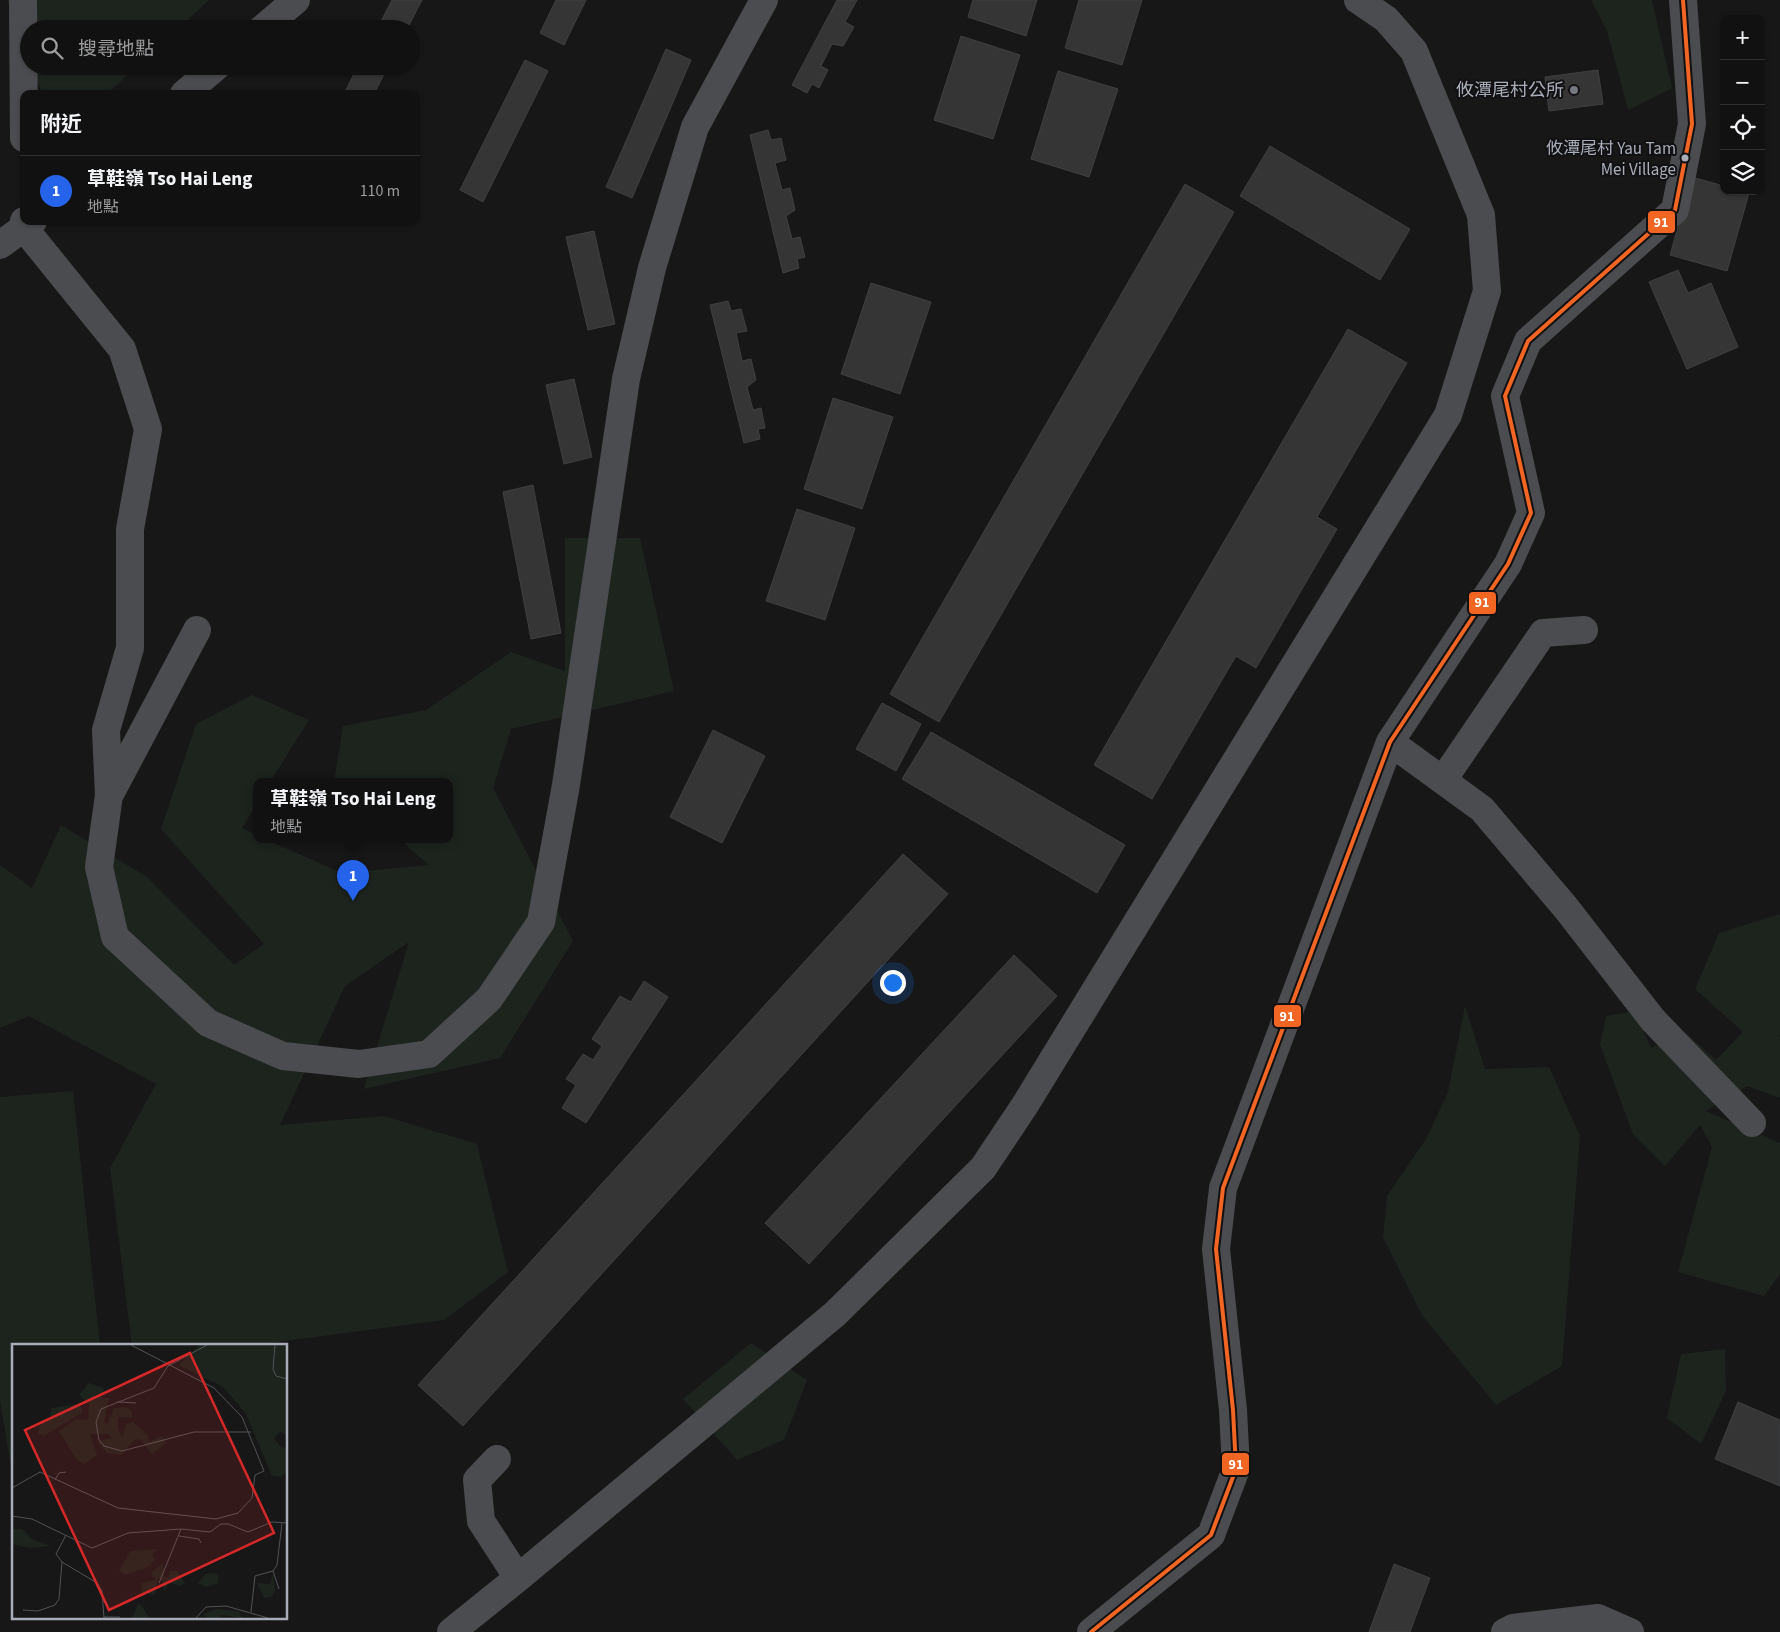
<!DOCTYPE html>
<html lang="zh-TW">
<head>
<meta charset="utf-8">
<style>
  body { margin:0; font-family:"Source Sans 3","Noto Sans TC",sans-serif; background:#1e1f1f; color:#f1f3f6 }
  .controls { position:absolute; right:15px; top:15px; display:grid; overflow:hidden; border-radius:10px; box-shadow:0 1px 4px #0004 }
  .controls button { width:45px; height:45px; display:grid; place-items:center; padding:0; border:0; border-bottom:1px solid #303131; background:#111; color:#f1f3f6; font:25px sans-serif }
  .you { position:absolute; left:892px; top:982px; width:18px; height:18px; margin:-12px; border:4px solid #fff; border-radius:50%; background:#1a73e8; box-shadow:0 0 0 8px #1a73e833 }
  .badge { display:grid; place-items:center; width:32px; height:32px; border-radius:50%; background:#2563eb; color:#fff; font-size:16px; font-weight:700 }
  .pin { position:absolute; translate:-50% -41px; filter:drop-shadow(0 1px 2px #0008) }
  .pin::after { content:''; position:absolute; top:26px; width:18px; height:15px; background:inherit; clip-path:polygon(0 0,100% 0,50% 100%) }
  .popup { position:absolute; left:253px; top:778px; width:200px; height:65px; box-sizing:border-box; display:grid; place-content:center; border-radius:10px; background:#111; filter:drop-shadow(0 1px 4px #0005); font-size:16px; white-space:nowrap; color:#9c9d9f }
  .popup b { font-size:19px; color:#f1f3f6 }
  .popup::after { content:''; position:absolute; left:50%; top:100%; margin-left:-10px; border:10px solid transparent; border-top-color:#111 }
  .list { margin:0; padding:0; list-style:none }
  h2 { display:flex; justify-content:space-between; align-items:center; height:65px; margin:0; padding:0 20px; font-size:21px }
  h2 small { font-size:16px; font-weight:400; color:#9c9d9f }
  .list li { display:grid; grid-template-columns:32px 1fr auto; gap:15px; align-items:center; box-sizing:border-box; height:70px; padding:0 20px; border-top:1px solid #303131 }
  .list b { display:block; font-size:19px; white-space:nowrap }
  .list p { margin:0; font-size:16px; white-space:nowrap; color:#9c9d9f }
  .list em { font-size:16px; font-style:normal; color:#9c9d9f }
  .icon { flex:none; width:28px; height:28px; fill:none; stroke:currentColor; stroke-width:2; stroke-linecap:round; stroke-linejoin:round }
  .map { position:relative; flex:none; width:1780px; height:1632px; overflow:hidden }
  .search { position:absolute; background:#111; box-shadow:0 1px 4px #0004; left:20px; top:20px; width:400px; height:55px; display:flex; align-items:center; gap:12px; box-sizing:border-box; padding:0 18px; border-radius:28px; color:#9c9d9f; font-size:19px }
  .panel { position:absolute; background:#111; box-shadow:0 1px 4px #0004; left:20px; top:90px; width:400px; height:135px; border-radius:10px }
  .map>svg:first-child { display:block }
  .green { fill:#1d241e }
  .building { fill:#353536; stroke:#3f4043 }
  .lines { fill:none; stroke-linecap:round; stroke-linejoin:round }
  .minor { stroke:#4b4c50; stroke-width:28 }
  .bus-1-casing { stroke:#111113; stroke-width:8 }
  .bus-1 { stroke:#f26522; stroke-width:4 }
  .poi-dot { fill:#757880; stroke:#111113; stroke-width:2 }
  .bus-dot { fill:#a8adb8; stroke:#111113; stroke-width:2 }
  .labels { text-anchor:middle; stroke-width:4; stroke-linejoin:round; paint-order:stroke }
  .bus-label { font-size:17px; fill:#a8adb8; stroke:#111113; text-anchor:end }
  .poi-label { font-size:18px; fill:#a8adb8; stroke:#111113; text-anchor:end }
  .inset-road { fill:none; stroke:#515357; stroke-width:1 }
  .view { fill:#d62828; fill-opacity:0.15; stroke:#d62828; stroke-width:2.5 }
  .inset-edge { fill:none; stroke:#a8adb8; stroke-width:2.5 }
  .line-badge { stroke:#111113; stroke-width:2 }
  .badge-label { font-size:14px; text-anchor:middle; font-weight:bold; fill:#fff }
</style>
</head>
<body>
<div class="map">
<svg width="1780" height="1632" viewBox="0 0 1780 1632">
  <rect width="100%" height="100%" fill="#171717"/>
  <!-- green -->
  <path class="green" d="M7 0H209L178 29H29V58Z
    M1591 0H1652L1672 88 1628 110 1607 31Z
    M32 66H137L107 94H42Z
    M565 538H640L674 691 511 729 493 788 573 941 500 1058 364 1089 409 942 345 986 280 1125 384 1116 477 1144 508 1272 444 1320 247 1346H132L110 1168 156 1084 29 1016 0 1028V865L32 888 61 825 147 877 234 965 264 944 161 829 196 724 252 695 309 720 270 782H257V804L242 828 257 835V840H267L342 873 429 865 400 840H449V782H334L343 726 426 710 511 652 565 671Z
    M1780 914V1034L1779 1036 1780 1037V1098L1747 1086 1706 1111 1780 1143V1274L1764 1296 1678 1272 1712 1147 1700 1125 1665 1166 1633 1134 1600 1045 1606 1016 1635 1011 1651 1048 1687 1034 1716 1060 1743 1032 1695 989 1719 933Z
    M1465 1006 1485 1069 1549 1067 1580 1136 1562 1366 1496 1405 1422 1315 1383 1237 1387 1196 1426 1139 1448 1092Z
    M73 1091 100 1346H14V1484L0 1401V1097Z
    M751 1343 807 1380 784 1440 737 1460 683 1399Z
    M1725 1349 1726 1391 1701 1444 1667 1418 1681 1354Z"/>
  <!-- building -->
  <path class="building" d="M392 0H422L407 29H377Z
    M556 0H586L564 45 540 33Z
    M837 0H857L845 22 854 27 843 46 832 44 821 66 828 70 819 88 812 84 807 93 792 85Z
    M973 0H1037L1026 36 968 17Z
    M1079 0H1142L1122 65 1065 48Z
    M961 36 1020 55 993 139 934 120Z
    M666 49 691 60 632 198 606 187Z
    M525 60 548 71 483 202 460 190Z
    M358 66H388L374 94H344Z
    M1598 70 1603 104 1549 111 1545 77Z
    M1058 71 1118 89 1089 177 1031 159Z
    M768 130 771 140 781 138 786 160 775 163 782 190 790 188 795 210 786 216 792 239 800 237 805 257 797 259 799 268 783 273 750 135Z
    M1270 146 1410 229 1380 280 1240 196Z
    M1695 178 1724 186V191L1749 193 1727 271 1670 255 1680 220 1684 221Z
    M1185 184 1234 212 939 722 890 694Z
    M594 231 615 324 588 330 566 237Z
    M1678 270 1688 293 1711 283 1738 347 1687 369 1649 282Z
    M871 283 931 302 900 394 841 374Z
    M728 301 731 311 741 309 747 331 736 333 742 361 751 359 756 380 747 387 753 410 761 408 765 428 758 429 760 439 744 443 710 305Z
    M1348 329 1407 363 1317 517 1337 529 1256 668 1236 656 1152 799 1094 765Z
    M574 379 592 457 564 464 546 385Z
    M833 398 893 417 862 509 804 489Z
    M533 485 561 633 531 639 503 492Z
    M797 509 855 528 825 620 766 601Z
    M882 703 921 724 896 771 856 749Z
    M713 730 765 756 722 843 670 817Z
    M931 732 1125 845 1097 893 902 779Z
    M903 854 948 894 463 1426 418 1385Z
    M1014 955 1057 996 809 1264 765 1223Z
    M644 981 668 997 586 1123 562 1108 576 1085 566 1079 583 1054 593 1060 602 1046 592 1039 620 996 631 1002Z
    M1738 1402 1780 1420V1486L1715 1459Z
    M1394 1564 1430 1578 1410 1632H1369Z"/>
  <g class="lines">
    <!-- minor -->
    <path class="minor" d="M23 0 24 138
      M262 29 296 0
      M184 94 217 66
      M24 221V228L122 349 148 429 130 529V648L106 730 109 795 99 867 115 937 208 1023 283 1056 359 1064 429 1054 489 999 541 922 566 785 626 379 652 268 695 127 764 0
      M0 245 33 221
      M1390 742 1482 809 1566 908 1653 1020 1752 1123
      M1443 780 1543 633 1584 630
      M110 794 197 630
      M497 1459 477 1480 481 1521 518 1578
      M451 1632 518 1578 835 1314 983 1168 1025 1105 1448 415 1487 291 1481 215 1414 51 1386 19 1358 0
      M1091 1632 1211 1535 1236 1469 1233 1410 1216 1249 1223 1188 1390 742 1508 564 1531 513 1505 396 1528 341 1675 210 1692 124 1683 0
      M1505 1632 1513 1628 1598 1618 1630 1632"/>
    <defs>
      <path id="bus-1" d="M1091 1632 1211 1535 1236 1469 1233 1410 1216 1249 1223 1188 1390 742 1508 564 1531 513 1505 396 1528 341 1675 210 1692 124 1683 0"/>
    </defs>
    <!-- bus-1 casing -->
    <use href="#bus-1" class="bus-1-casing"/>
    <!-- bus-1 -->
    <use href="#bus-1" class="bus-1"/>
  </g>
  <!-- markers -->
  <circle class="poi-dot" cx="1574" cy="90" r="5"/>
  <circle class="bus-dot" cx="1685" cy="158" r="4.5"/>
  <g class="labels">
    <!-- bus labels -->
    <g class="bus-label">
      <text x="1676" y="154">攸潭尾村 Yau Tam<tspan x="1676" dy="21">Mei Village</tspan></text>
    </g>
    <!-- poi labels -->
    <g class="poi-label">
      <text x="1564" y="96">攸潭尾村公所</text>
    </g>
  </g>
  <!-- overview -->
  <g transform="translate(12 1344)">
    <rect width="275" height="275" fill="#171717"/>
    <path d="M187 1H275V91L268 88 262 94 269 103 275 104V127L269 133 260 132 234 70 211 43 167 21ZM77 39 92 44 90 54H97L92 78 95 80 102 64 114 63 120 67V74L106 73V85L110 93 114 80 121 78 136 91 137 98 150 92 154 99 140 110 128 95 122 96 110 111 95 109 85 97 101 94 95 90H78L85 111 73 120 65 116 47 87 65 75 76 76 77 60 67 51ZM67 60 71 68 32 92 26 90 28 81 39 73V64ZM0 185H10L20 195 39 202 18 204 0 200ZM145 205 140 210 143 216 138 222 114 231 107 227 118 207ZM151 219 152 233 156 234 158 227H165L173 239 167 242 157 238 152 248 151 237 146 234 143 251 130 249 129 239 143 236 144 234 139 232 140 228ZM204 229 207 232 206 239 194 243 186 239 194 230ZM261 229 263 247 259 253 252 254 245 239 258 240ZM126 260 129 261 137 274H120ZM203 265 227 267 230 274 209 271 208 274H196L191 270Z" fill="#1d241e"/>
    <path class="inset-road" d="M195 1 156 22 142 44 89 65 84 78 87 96 92 102 110 107 182 88H239M263 1 261 25 264 32 275 35M105 58 124 59M43 136 47 129 54 128M0 144 28 128 106 164 204 175 226 169 240 154 243 131 252 127 230 73 202 44 119 1M0 172 20 175 80 204 116 189 169 185 198 188 209 180H216L236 188 260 178 275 179M167 192 187 195 189 199M50 218 85 239 90 247 92 274M261 227 267 245M147 239 169 185M11 266 26 267 43 261 47 255 50 218 44 210 54 191M239 268 243 232 261 227 265 221 270 179M92 273H108M184 274 194 263 214 262 256 274"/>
    <path class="view" d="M178 9 262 189 97 266 13 86Z"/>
    <rect width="275" height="275" class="inset-edge"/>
  </g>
  <g class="line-badge">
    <rect x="1647" y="210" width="29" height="24" rx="5" fill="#f26522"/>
    <rect x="1468" y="591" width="29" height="24" rx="5" fill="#f26522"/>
    <rect x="1273" y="1004" width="29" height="24" rx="5" fill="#f26522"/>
    <rect x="1221" y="1452" width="29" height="24" rx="5" fill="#f26522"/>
  </g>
  <g class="badge-label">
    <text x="1661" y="227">91</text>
    <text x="1482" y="607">91</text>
    <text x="1287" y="1021">91</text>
    <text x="1236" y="1469">91</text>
  </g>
</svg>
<div class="controls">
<button>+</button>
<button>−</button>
<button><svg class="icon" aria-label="locate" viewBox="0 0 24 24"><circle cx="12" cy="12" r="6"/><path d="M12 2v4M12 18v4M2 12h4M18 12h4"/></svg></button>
<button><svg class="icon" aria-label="layers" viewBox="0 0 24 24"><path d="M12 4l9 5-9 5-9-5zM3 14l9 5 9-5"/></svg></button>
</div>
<div class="you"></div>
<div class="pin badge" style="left:353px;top:901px">1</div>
<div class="popup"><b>草鞋嶺 Tso Hai Leng</b>地點</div>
<div class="search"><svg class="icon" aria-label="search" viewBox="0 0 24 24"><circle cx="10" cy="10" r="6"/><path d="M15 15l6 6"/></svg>搜尋地點</div>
<section class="panel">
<h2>附近<small></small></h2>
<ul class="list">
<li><span class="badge">1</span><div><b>草鞋嶺 Tso Hai Leng</b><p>地點</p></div><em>110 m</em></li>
</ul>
</section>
</div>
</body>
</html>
